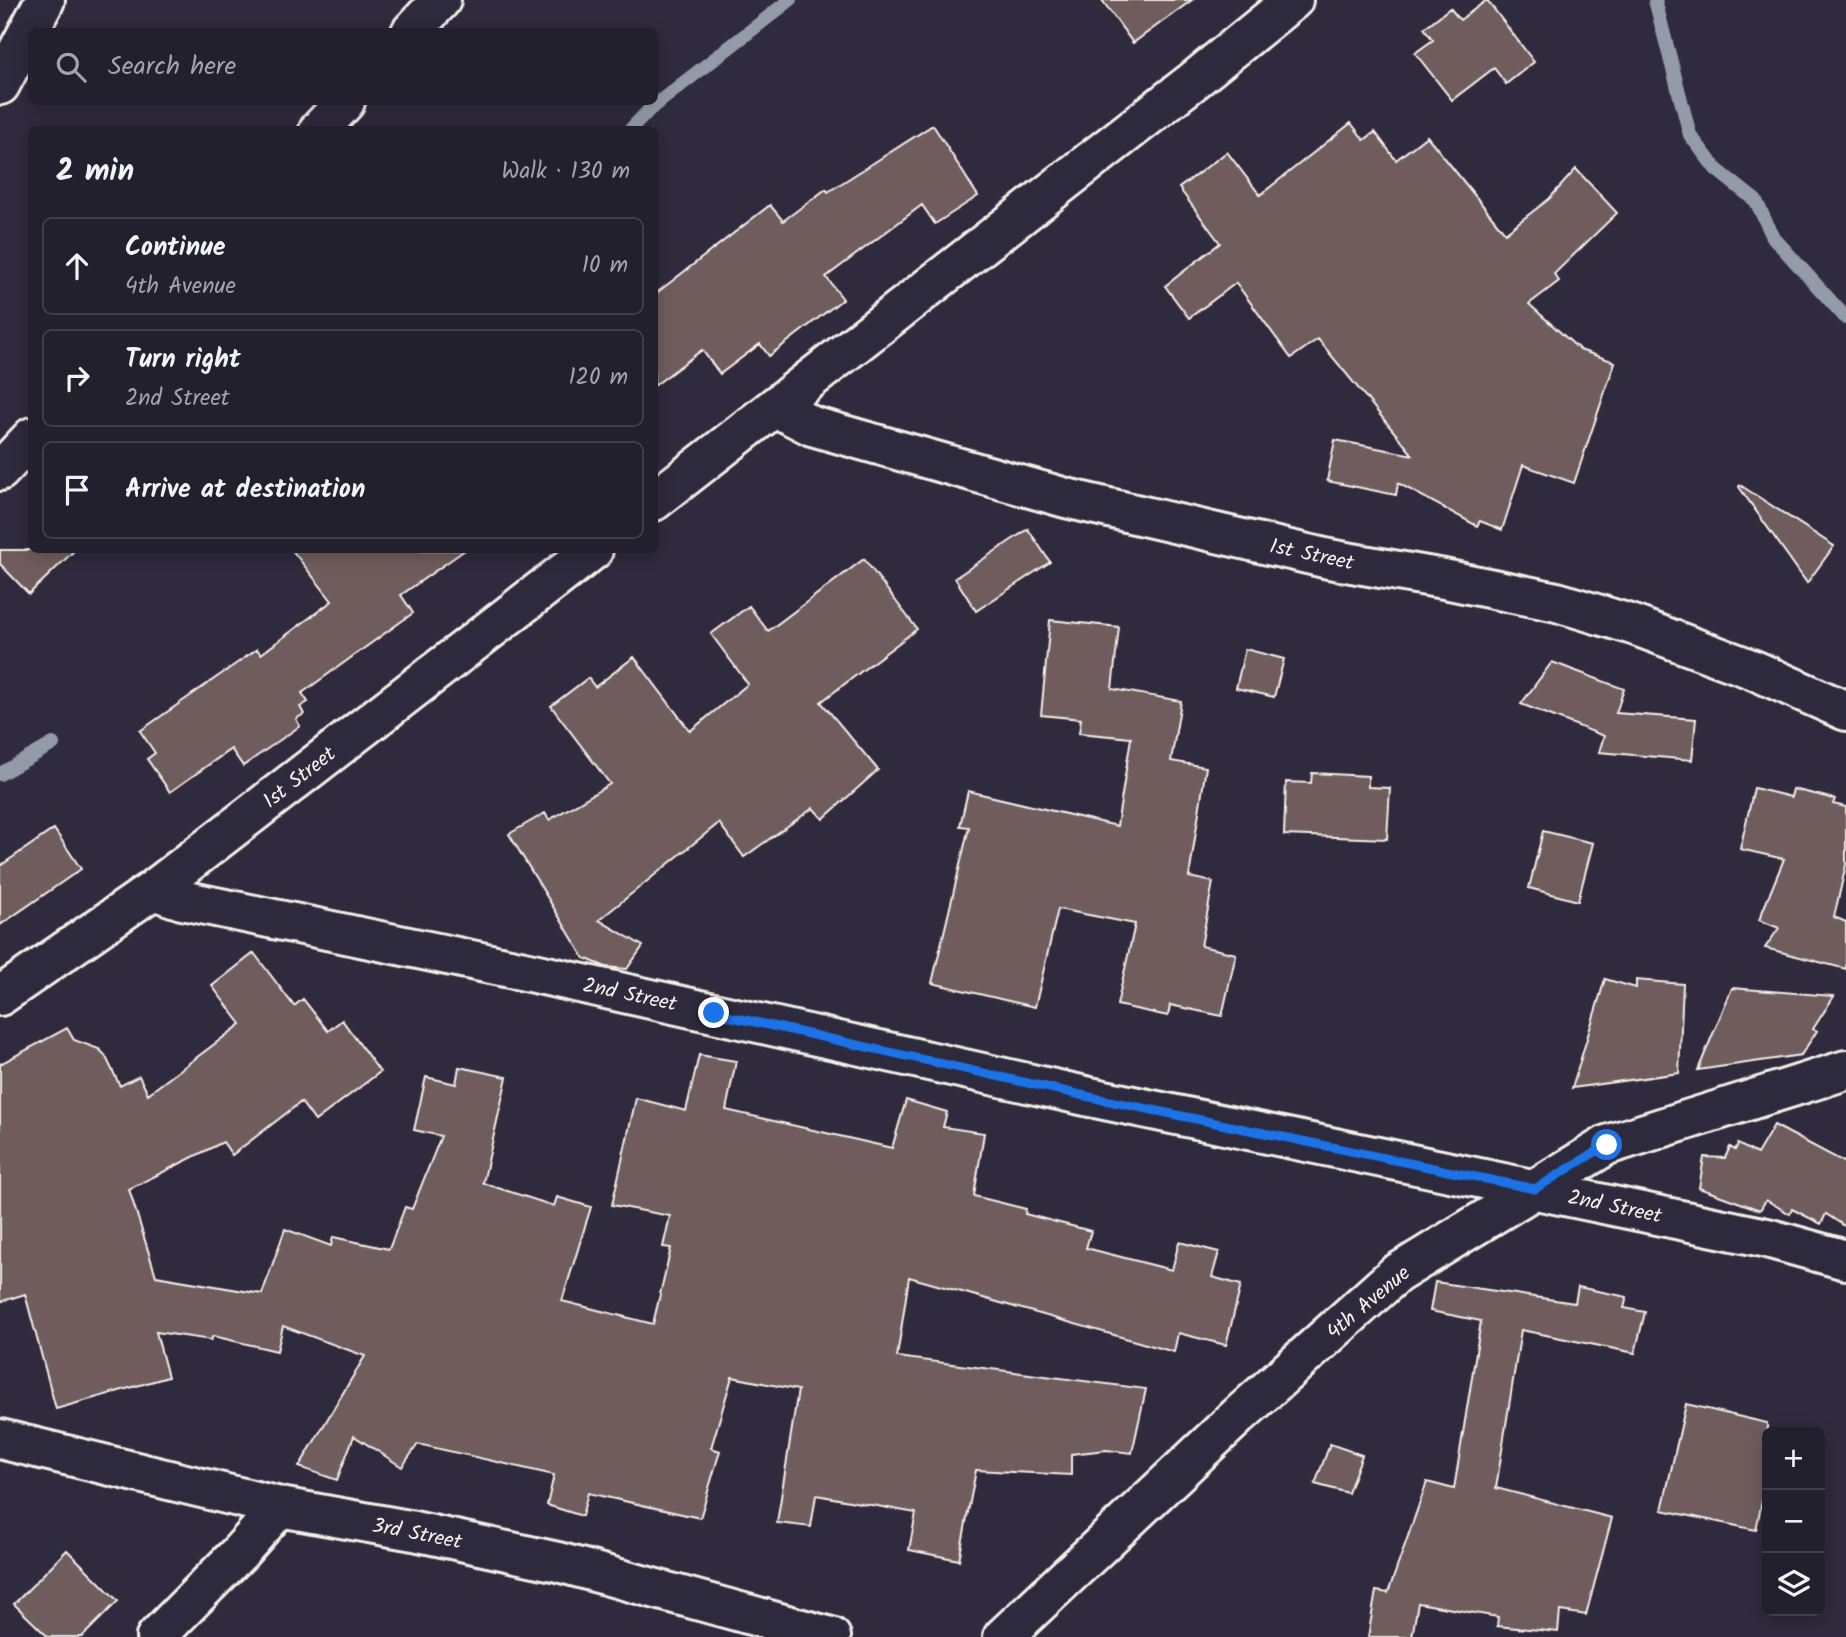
<!DOCTYPE html>
<html lang="en">
<head>
<meta charset="utf-8">
<style>
  body { margin:0; font-family:Kalam,sans-serif; background:#2b2836; color:#f1f3f6 }
  .controls { position:absolute; right:21px; bottom:21px; display:grid; overflow:hidden; border-radius:10px; box-shadow:0 4px 18px #0003 }
  .controls button { width:63px; height:63px; display:grid; place-items:center; padding:0; border:0; border-bottom:2px solid #403e4a; background:#23202e; color:#f1f3f6; font:35px sans-serif }
  .stop { position:absolute; width:21px; height:21px; margin:-16px; border:5px solid #1a73e8; border-radius:50%; background:#fff }
  .stop.end { background:#1a73e8; border-color:#fff; box-shadow:0 2px 7px #0008 }
  .list { margin:0; padding:0; list-style:none }
  h2 { display:flex; justify-content:space-between; align-items:center; height:91px; margin:0; padding:0 28px; font-size:30px }
  h2 small { font-size:23px; font-weight:400; color:#a3a3aa }
  .list li { display:grid; grid-template-columns:46px 1fr auto; gap:21px; align-items:center; box-sizing:border-box; height:98px; margin:0 14px 14px; padding:0 14px; border:2px solid #403e4a; border-radius:10px }
  .list b { display:block; font-size:26px; white-space:nowrap }
  .list p { margin:0; font-size:23px; white-space:nowrap; color:#a3a3aa }
  .list em { font-size:23px; font-style:normal; color:#a3a3aa }
  .icon { flex:none; width:38px; height:38px; fill:none; stroke:currentColor; stroke-width:2; stroke-linecap:round; stroke-linejoin:round }
  .map { position:relative; flex:none; width:1846px; height:1637px; overflow:hidden }
  .search { position:absolute; background:#23202e; box-shadow:0 4px 18px #0003; left:28px; top:28px; width:630px; height:77px; display:flex; align-items:center; gap:18px; box-sizing:border-box; padding:0 24px; border-radius:10px; color:#a3a3aa; font-size:26px }
  .panel { position:absolute; background:#23202e; box-shadow:0 4px 18px #0003; left:28px; top:126px; width:630px; height:427px; border-radius:10px }
  .map>svg:first-child { display:block }
  .lines { fill:none; stroke-linecap:round; stroke-linejoin:round }
  .stream { stroke:#929ba7; stroke-width:14 }
  .building { fill:#6f5c5d; stroke:#f4f1e8; stroke-width:2 }
  .minor-casing { stroke:#f4f1e8; stroke-width:44 }
  .minor { stroke:#2f2a3d; stroke-width:38 }
  .route { stroke:#1a73e8; stroke-width:9 }
  .labels { text-anchor:middle; stroke-width:6; stroke-linejoin:round; paint-order:stroke }
  .street-label { font-size:21px; fill:#f4f1e8; stroke:#2f2a3d }
</style>
</head>
<body>
<div class="map">
<svg width="1846" height="1637" viewBox="0 0 1846 1637">
  <rect width="100%" height="100%" fill="#2f2a3d"/>
  <filter id="ink" filterUnits="userSpaceOnUse"><feTurbulence type="fractalNoise" baseFrequency=".0143" numOctaves="2"/><feDisplacementMap in="SourceGraphic" scale="14" xChannelSelector="R" yChannelSelector="G"/><feConvolveMatrix kernelMatrix="1 2 1 2 8 2 1 2 1" color-interpolation-filters="sRGB"/></filter>
  <g filter="url(#ink)">
    <g class="lines">
      <!-- stream -->
      <path class="stream" d="M1655 0 1690 135 1716 169 1756 201 1773 237 1846 318
        M630 130 650 109 790 0
        M0 774 53 744"/>
    </g>
    <!-- building -->
    <path class="building" d="M1102 0H1192L1133 43Z
      M1487 0 1534 62 1506 84 1494 68 1452 100 1415 53 1433 40 1424 28 1450 8 1460 20Z
      M1351 123 1364 140 1375 132 1396 160 1427 136 1505 233 1549 199 1576 169 1617 213 1554 274 1559 281 1529 304 1580 350 1615 362 1574 483 1523 465 1502 530 1480 521 1477 526 1398 483 1396 495 1327 481 1335 440 1413 455 1318 339 1291 358 1236 283 1189 318 1165 286 1220 243 1179 188 1227 152 1260 195Z
      M933 125 978 196 935 224 922 205 826 277 843 299 769 356 760 344 720 374 702 350 654 386V295L770 205 783 221 826 189 828 192Z
      M1740 485 1834 546 1807 583 1739 487Z
      M1028 529 1050 562 976 611 955 578Z
      M0 550H75L29 594 0 564Z
      M292 550H465L401 595 413 613 302 693 308 702 300 707 304 714 296 719 300 726 243 766 231 749 170 792 147 759 155 753 140 731 257 649 261 654 332 601Z
      M864 559 917 629 821 702 878 770 823 819 813 808 744 857 719 823 599 920 643 946 627 969 606 967 584 958 509 834 545 813 549 820 610 784 551 706 588 678 595 687 634 657 690 731 748 684 711 634 749 606 768 631Z
      M1050 620 1119 627 1112 689 1181 701 1171 761 1206 767 1189 877 1213 882 1201 946 1236 954 1222 1016 1170 1005 1168 1016 1117 1005 1135 924 1058 909 1035 1007 932 983 969 827 960 826 968 791 1117 826 1131 738 1079 733 1081 719 1041 715Z
      M1245 649 1284 659 1274 697 1236 688Z
      M1552 662 1624 689 1616 713 1696 719 1692 760 1599 752 1604 736 1521 704Z
      M1312 773 1368 776V787L1390 788 1387 839 1284 835 1286 782 1311 783Z
      M1754 788 1791 797 1793 789 1835 799 1833 804 1846 807V865L1834 917 1846 922V969L1765 948 1779 928 1759 920 1784 859 1740 849Z
      M54 829 81 869 0 925V866Z
      M1543 831 1593 843 1578 901 1529 888Z
      M254 953 294 1006 303 999 328 1031 342 1020 380 1072 315 1121 301 1102 232 1155 223 1142 129 1189 156 1276 262 1294 285 1229 331 1246 333 1237 389 1249 405 1207 412 1209 441 1136 414 1130 426 1077 456 1084 459 1067 507 1077 483 1183 554 1206 557 1197 591 1207 562 1301 653 1324 671 1248 663 1247 670 1216 612 1205 636 1098 686 1111 699 1055 736 1061 726 1110 892 1148 906 1100 947 1112 943 1127 984 1133 974 1196 1026 1209 1025 1214 1091 1231 1086 1248 1172 1270 1179 1242 1219 1252 1212 1277 1241 1285 1226 1345 1178 1333 1174 1352 909 1277 897 1357 1146 1389 1132 1453 1106 1450 1071 1454V1475L976 1470 959 1560 909 1550 916 1513 816 1495 811 1527 777 1523 798 1390 732 1377 711 1448 720 1451 700 1518 588 1493 582 1516 547 1505 554 1475 418 1444 402 1467 354 1436 337 1480 299 1467 365 1356 283 1326 277 1351 213 1336 211 1340 156 1332 168 1377 56 1409 25 1294 0 1302V1064L67 1028 74 1040 99 1049 105 1055 120 1086 139 1076 148 1094 241 1024 212 986Z
      M1605 979 1636 988V980L1683 984 1679 1073 1572 1088Z
      M1732 988 1834 996 1813 1029 1817 1031 1801 1055 1698 1070Z
      M1774 1125 1846 1163V1227L1826 1214 1821 1224 1792 1209 1790 1214 1766 1200 1760 1210 1699 1188 1704 1157 1725 1158 1730 1147 1735 1150 1738 1144 1757 1154Z
      M1435 1282 1575 1303 1578 1287 1627 1297 1624 1308 1645 1312 1635 1353 1521 1330 1496 1488 1612 1518 1586 1615 1560 1611 1558 1632 1497 1626 1498 1617 1418 1603 1412 1637H1368L1376 1591 1388 1593 1427 1482 1454 1489 1481 1321 1430 1311Z
      M1686 1404 1767 1423V1477L1756 1530 1662 1510Z
      M1330 1444 1362 1455 1348 1493 1315 1484Z
      M67 1550 118 1601 82 1637H48L14 1604Z"/>
    <g class="lines">
      <defs>
        <path id="minor" d="M411 32 441 0
          M0 85 45 0
          M319 130 345 102
          M775 407 812 426 1066 498 1329 559 1444 579 1557 602 1633 625 1754 670 1846 711
          M0 471 32 437
          M654 501 1192 82 1293 0
          M153 890 182 900 534 973 1090 1097 1767 1238 1846 1260
          M0 996 153 890 593 550
          M0 1439 280 1507 414 1531 558 1562 831 1637
          M156 1637 239 1553 280 1507
          M1003 1637 1238 1416 1396 1274 1607 1145 1846 1070"/>
      </defs>
      <!-- minor casing -->
      <use href="#minor" class="minor-casing"/>
      <!-- minor -->
      <use href="#minor" class="minor"/>
    </g>
  </g>
  <g class="lines" filter="url(#ink)">
    <!-- route -->
    <path class="route" d="M714 1013 1090 1097 1535 1189 1607 1145"/>
  </g>
  <g class="labels">
    <!-- street labels -->
    <g class="street-label">
      <text transform="translate(1312 554) rotate(12)" y="7">1st Street</text>
      <text transform="translate(299 777) rotate(-38)" y="7">1st Street</text>
      <text transform="translate(630 994) rotate(12)" y="7">2nd Street</text>
      <text transform="translate(1615 1206) rotate(12)" y="7">2nd Street</text>
      <text transform="translate(1368 1302) rotate(-40)" y="7">4th Avenue</text>
      <text transform="translate(417 1533) rotate(11)" y="7">3rd Street</text>
    </g>
  </g>
</svg>
<div class="controls">
<button>+</button>
<button>−</button>
<button><svg class="icon" aria-label="layers" viewBox="0 0 24 24"><path d="M12 4l9 5-9 5-9-5zM3 14l9 5 9-5"/></svg></button>
</div>
<div class="stop" style="left:1607px;top:1145px"></div>
<div class="stop end" style="left:714px;top:1013px"></div>
<div class="search"><svg class="icon" aria-label="search" viewBox="0 0 24 24"><circle cx="10" cy="10" r="6"/><path d="M15 15l6 6"/></svg>Search here</div>
<section class="panel">
<h2>2 min<small>Walk · 130 m</small></h2>
<ul class="list">
<li><svg class="icon" aria-label="ahead" viewBox="0 0 24 24"><path d="M12 20V5M6 11l6-6 6 6"/></svg><div><b>Continue</b><p>4th Avenue</p></div><em>10 m</em></li>
<li><svg class="icon" aria-label="right" viewBox="0 0 24 24"><path d="M7 20v-9h11M14 6l5 5-5 5"/></svg><div><b>Turn right</b><p>2nd Street</p></div><em>120 m</em></li>
<li><svg class="icon" aria-label="arrive" viewBox="0 0 24 24"><path d="M6 21V4h12l-3 4 3 4H6"/></svg><div><b>Arrive at destination</b></div></li>
</ul>
</section>
</div>
</body>
</html>
